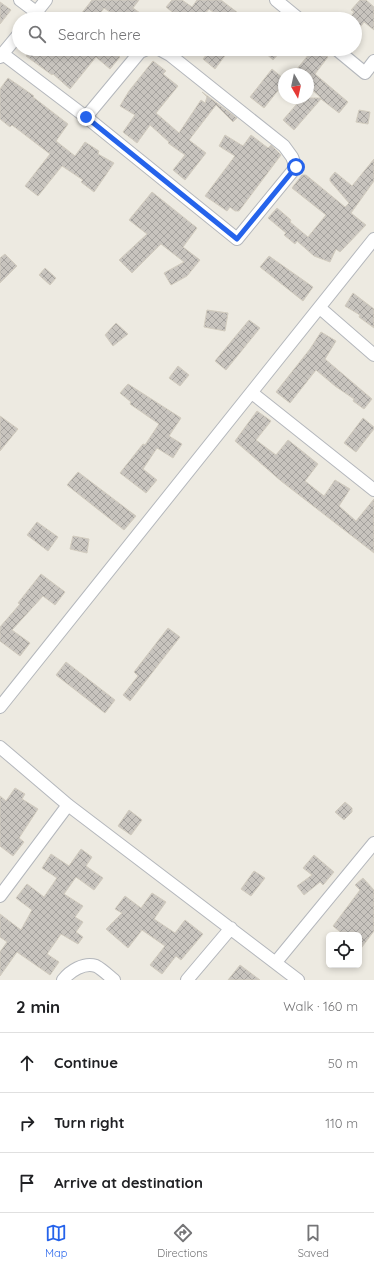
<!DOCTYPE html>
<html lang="en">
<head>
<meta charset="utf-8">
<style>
  body { margin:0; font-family:Quicksand,sans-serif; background:#f2f2f2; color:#202124 }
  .controls { position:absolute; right:12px; bottom:12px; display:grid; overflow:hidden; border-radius:6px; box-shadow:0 2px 6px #0003 }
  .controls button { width:36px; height:36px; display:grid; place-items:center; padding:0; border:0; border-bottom:1px solid #e0e0e0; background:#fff; color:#202124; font:20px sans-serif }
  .compass { position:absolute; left:278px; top:68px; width:36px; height:36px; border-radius:50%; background:#fff; box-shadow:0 2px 6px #0003; rotate:171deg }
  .stop { position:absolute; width:12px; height:12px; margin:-9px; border:3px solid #2563eb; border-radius:50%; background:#fff }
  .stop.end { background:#2563eb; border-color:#fff; box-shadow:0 1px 4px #0008 }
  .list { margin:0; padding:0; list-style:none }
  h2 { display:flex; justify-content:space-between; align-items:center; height:52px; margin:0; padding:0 16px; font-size:17px }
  h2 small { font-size:13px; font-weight:400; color:#757577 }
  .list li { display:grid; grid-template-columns:26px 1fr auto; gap:12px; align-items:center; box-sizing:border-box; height:60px; padding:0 16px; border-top:1px solid #e0e0e0 }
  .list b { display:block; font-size:15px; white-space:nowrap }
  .list em { font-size:13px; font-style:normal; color:#757577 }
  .icon { flex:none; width:22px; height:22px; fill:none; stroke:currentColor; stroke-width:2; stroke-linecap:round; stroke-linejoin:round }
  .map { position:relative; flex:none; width:374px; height:980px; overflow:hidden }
  .search { position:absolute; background:#fff; box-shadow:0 2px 6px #0003; left:12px; right:12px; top:12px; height:44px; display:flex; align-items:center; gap:10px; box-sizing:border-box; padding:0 14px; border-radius:22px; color:#757577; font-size:15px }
  .sheet { height:232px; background:#fff }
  nav { display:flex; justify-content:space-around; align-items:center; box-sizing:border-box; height:56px; border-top:1px solid #e0e0e0; background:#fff; font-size:11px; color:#757577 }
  nav a { display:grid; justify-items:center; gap:2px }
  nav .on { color:#2563eb }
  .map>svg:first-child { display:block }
  .building { fill:url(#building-cross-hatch); stroke:#d2ccbf }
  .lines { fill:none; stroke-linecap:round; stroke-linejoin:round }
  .minor-casing { stroke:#b4b7bc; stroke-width:14 }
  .minor { stroke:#fff; stroke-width:12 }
  .route { stroke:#2563eb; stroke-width:5 }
</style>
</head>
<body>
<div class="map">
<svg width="374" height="980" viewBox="0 0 374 980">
  <defs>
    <pattern id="building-cross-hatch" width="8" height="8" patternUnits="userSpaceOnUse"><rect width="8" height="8" fill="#c8c4be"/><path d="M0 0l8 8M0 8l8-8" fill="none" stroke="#a5a29e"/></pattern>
  </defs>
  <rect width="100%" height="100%" fill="#edeae1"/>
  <!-- building -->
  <path class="building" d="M92 0H139L133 8 140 13 136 19H120L104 8 96 19H77Z
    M172 0H182L192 7 197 0H221L246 19H222L209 9 201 19H181L166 7Z
    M360 0H366L374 7V30L364 22 355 34V19H349L354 12 351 10Z
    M0 2 11 10 0 24Z
    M31 49H110L120 57 110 69 96 57 70 89 53 74 52 75 26 56Z
    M211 49H230L215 69 203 59Z
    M261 49H283L273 60Z
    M313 49H317L328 57 315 74 348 102 339 113 321 99 294 130 283 120 302 98H321L308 86V74H293Z
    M153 61 166 71 163 74 178 86 156 113 179 133 201 100 205 103 207 97 202 92 237 118 233 122 216 105 189 140 206 153 185 180 173 170 185 155 168 143 169 142 150 125 137 143 123 132 135 115 120 106 129 91Z
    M272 69 284 79V83L264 108 250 97Z
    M8 78 34 96 33 97 68 124 56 141 75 156 85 142 99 151 98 154 114 163 94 192 81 182 83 180 62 166 38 196 25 186 50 154 12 125 10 127 0 119V89Z
    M359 110 370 112 368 124 356 122Z
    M225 135 243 146 251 135 268 148 271 145 281 155 239 211H235L230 207 227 211 205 196 235 156 219 146Z
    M374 159V181L351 213 366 225 340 252 336 249 330 262 314 256 297 241 295 244 284 235 286 233 268 218 277 208 291 220 290 222 308 237 326 215 292 188 302 175H306L345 207 349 203 330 181V178L335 172 352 186Z
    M152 192 197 228 183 247 200 260 187 276 171 285 164 273 184 262 161 244 132 273 119 260 147 234 129 220Z
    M5 254 17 266 0 283V258Z
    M269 256 313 287 303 301 260 267Z
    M45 268 56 278 50 285 39 275Z
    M353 293 374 309V328L359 317 360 315 345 306Z
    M207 310 228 313 225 331 204 327Z
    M249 320 260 328 226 370 215 361Z
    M116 323 128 334 113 346 105 335Z
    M321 332 336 341 325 359 372 399 364 409 353 401 354 399 335 386 316 370 290 403 276 392 310 349Z
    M178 366 189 375 180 386 169 378Z
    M128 384 181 418 169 436 182 444 173 458 157 448 143 469 157 480 146 493 120 473 143 444 145 445 159 424 130 404 131 402 120 393Z
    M257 411 271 421 256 440 276 455 288 440 302 451 318 464 305 481 324 496 335 480 350 489 339 506 356 521 374 499V553L281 481 235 441Z
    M0 416 18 429 0 451Z
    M363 418 374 427V429L356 452 344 443Z
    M78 472 136 516 124 530 67 485Z
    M37 522 58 537 48 551 27 535Z
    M73 536 89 539 87 553 70 549Z
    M41 574 65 592 55 605 43 596 12 630 30 643 20 656 0 641V627L20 604 18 603Z
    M168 628 180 637 130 701 123 695 138 676 134 672Z
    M66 662 115 700 105 713 56 675Z
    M15 788 25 794 22 799 38 809 19 838 24 842 13 856 0 846V796L6 801Z
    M345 802 352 808V812L344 820 335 812Z
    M129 810 142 820 131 835 118 826Z
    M81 849 92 857 86 866 103 878 94 890 76 877 64 894 83 906 75 917 83 922 76 932 83 937 78 944 61 934 47 954 59 962 50 975 17 952 0 976V952L7 942 0 937V914L21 930 32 910 16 898 27 884 44 897 57 878 42 868 51 854 69 866Z
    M314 855 334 872 323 885 320 882 304 895 297 886 312 875 303 868Z
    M254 871 265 878 251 896 241 889Z
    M363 878 374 890V931L359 951V935H344L333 926 360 890 355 885Z
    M152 893 166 902 154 919 175 933 185 920 203 934 181 960 176 956 162 974 150 965 165 946 142 930 128 948 106 929 122 913 115 909 125 896 141 908Z
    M240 965 260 980H228Z"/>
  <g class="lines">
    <defs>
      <path id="minor" d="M20 0 36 12
        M276 0 299 19
        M31 19 46 0
        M336 49 365 73 374 61
        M3 54 86 117 237 239 296 167 292 157 284 146 170 55 159 49
        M0 57 19 34
        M86 117 140 52 147 49
        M320 308 374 355
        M252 393 374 490
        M0 707 374 239
        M0 747 68 805 298 980
        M0 896 68 805
        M276 962 374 843
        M63 980C70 971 84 962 96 966 102 969 109 976 114 980
        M187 980 231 928"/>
    </defs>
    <!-- minor casing -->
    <use href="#minor" class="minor-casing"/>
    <!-- minor -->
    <use href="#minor" class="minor"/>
  </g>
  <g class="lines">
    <!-- route -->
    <path class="route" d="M86 117 237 239 296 167"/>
  </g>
</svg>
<div class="controls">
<button><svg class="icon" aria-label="locate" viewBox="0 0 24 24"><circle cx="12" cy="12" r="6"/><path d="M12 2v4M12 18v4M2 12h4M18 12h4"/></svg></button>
</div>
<svg class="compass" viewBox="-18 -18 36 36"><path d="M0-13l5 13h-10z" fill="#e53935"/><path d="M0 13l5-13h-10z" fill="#757577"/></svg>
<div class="stop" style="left:296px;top:167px"></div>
<div class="stop end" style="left:86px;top:117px"></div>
<div class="search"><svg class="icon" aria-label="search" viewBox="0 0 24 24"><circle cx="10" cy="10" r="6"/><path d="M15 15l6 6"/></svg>Search here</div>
</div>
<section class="sheet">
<h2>2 min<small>Walk · 160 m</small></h2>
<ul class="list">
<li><svg class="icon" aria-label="ahead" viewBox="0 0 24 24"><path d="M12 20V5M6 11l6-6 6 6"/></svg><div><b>Continue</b></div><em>50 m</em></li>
<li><svg class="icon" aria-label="right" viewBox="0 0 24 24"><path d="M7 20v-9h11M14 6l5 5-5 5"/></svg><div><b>Turn right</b></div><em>110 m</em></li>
<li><svg class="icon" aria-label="arrive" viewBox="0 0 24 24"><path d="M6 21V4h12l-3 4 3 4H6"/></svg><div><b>Arrive at destination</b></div></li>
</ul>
</section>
<nav>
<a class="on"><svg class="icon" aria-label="map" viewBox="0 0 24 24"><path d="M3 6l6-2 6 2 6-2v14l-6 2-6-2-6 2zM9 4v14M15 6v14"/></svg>Map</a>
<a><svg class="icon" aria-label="directions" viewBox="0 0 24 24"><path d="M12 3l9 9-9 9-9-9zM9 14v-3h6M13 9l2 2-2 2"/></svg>Directions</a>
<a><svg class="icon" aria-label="saved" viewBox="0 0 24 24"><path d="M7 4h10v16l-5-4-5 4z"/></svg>Saved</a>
</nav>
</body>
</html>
